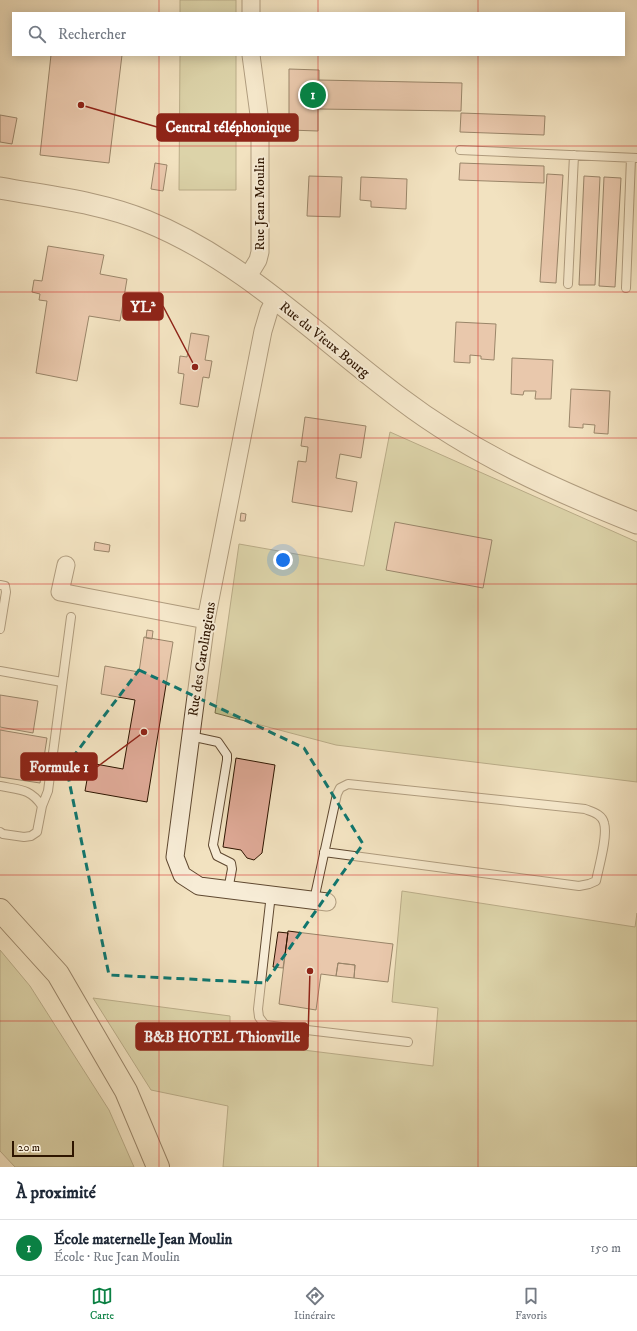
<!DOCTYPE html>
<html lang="fr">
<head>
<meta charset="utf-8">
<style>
  body { margin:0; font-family:"IM FELL DW Pica",serif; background:#f2f2f3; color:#1f2937 }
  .scale { position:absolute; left:12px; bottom:10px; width:62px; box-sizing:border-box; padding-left:4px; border:2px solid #2e1500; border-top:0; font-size:11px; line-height:14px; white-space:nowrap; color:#2e1500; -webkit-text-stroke:3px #f7ecd6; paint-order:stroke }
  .you { position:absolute; left:283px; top:560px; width:14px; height:14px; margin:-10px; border:3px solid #fff; border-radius:50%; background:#1a73e8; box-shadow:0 0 0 6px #1a73e833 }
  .badge { display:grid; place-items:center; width:26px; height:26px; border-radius:50%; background:#0b8043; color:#fff; font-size:13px; font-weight:700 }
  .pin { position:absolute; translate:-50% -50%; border:2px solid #fff; box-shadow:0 1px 4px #0006 }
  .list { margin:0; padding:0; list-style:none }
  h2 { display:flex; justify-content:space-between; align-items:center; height:52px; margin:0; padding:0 16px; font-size:17px }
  h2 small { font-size:13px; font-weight:400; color:#747a83 }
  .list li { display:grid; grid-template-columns:26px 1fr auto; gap:12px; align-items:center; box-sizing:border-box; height:56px; padding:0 16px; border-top:1px solid #e0e1e3 }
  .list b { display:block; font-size:15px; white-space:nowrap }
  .list p { margin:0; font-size:13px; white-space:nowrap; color:#747a83 }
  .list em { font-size:13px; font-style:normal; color:#747a83 }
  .icon { flex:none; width:22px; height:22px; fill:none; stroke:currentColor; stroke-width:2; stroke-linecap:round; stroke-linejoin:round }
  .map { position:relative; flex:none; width:637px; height:1167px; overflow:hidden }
  .search { position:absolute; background:#fff; box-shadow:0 2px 10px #0003; left:12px; right:12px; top:12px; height:44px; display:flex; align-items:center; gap:10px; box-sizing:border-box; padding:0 14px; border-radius:0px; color:#747a83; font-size:15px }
  .sheet { height:108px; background:#fff }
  nav { display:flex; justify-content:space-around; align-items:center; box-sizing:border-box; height:56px; border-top:1px solid #e0e1e3; background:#fff; font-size:11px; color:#747a83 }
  nav a { display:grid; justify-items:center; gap:2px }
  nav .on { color:#0b8043 }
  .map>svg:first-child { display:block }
  .green { fill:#c0c28e; stroke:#776c47 }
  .building { fill:#dea996; stroke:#2e1500 }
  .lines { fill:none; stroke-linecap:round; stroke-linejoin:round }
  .service-casing { stroke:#5f4830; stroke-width:10 }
  .minor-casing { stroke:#5f4830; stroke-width:19 }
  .tertiary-casing { stroke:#5f4830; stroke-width:23 }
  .motorway-casing { stroke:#2e1500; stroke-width:24 }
  .service { stroke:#f7ecd6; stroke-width:8 }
  .minor { stroke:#f7ecd6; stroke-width:17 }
  .tertiary { stroke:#f7ecd6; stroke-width:21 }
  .motorway { stroke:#f2e2c0; stroke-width:22 }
  .marked { fill:none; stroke:#0f766e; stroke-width:3; stroke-dasharray:8 5; stroke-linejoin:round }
  .grid { fill:none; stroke:#d62828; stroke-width:1; stroke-opacity:0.55 }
  .labels { text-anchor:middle; stroke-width:4; stroke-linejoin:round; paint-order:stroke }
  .street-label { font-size:14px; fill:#2e1500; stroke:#f7ecd6 }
  .leader { fill:none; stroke:#8f2418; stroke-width:1.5 }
  .callout-dot { fill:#8f2418; stroke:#f7ecd6; stroke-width:1.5 }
  .callout { fill:#8f2418; stroke:#8f2418; stroke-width:1.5 }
  .callout-label { font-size:15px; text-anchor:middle; font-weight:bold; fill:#fff }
</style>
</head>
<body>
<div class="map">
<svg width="637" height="1167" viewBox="0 0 637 1167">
  <rect width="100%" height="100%" fill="#f2e2c0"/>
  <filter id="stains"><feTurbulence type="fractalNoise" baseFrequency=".005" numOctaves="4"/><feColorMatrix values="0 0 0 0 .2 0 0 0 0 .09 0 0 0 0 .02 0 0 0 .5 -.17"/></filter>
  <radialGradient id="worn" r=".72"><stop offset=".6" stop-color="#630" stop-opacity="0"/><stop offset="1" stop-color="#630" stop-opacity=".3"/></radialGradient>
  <!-- green -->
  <path class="green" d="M180 0H236V13H180Z
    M180 55H236V190H179Z
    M390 432 637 542V782L336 745 215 713 239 544 364 566Z
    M402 891 635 927 637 913V1167H223L228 1106 151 1090 93 998 230 1016V1041L433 1066 438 1008 392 1002Z
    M0 950 30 986 109 1110 134 1167H15L0 1151Z"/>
  <!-- building -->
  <path class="building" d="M51 55H122L109 163 40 155Z
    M289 69 319 70V80L462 83 461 111 318 109V131L289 130Z
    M461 113 545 116 544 135 460 132Z
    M0 115 17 118 12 144 0 142Z
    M155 163 167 165 163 191 151 189Z
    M460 163 544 166V183L459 180Z
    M547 174 563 175 556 283 540 282Z
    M309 176 342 177 340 217 307 216Z
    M584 176 600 177 595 285H579Z
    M361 177 407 179 406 209 371 207V201L360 200Z
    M604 177 621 178 615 287 599 286Z
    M48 246 104 255 100 274 127 279 120 321 89 316 77 381 36 373 47 301 39 300 40 294 32 292 34 280 42 281Z
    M456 322 496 324 494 360 481 359V356L470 355V363L454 362Z
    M191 333 209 336 205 360 212 361 209 378 203 377 198 407 180 404 184 374 178 373 180 356 187 357Z
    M512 358 553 360 551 399H535L536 391H524L523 395 511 394Z
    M571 389 610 391 608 434 594 433 595 425 583 424V428L569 427Z
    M305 417 366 426 361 458 340 454 336 478 357 482 352 512 292 502 298 461 306 462 308 447 301 446Z
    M241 513 246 514 245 521H240Z
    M395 522 492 540 483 588 386 570Z
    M95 542 110 545 109 552 94 550Z
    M147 630 153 631 152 639 146 638Z
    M144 637 173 642 147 802 85 791 90 763 123 769 135 700 101 694 105 666 139 672Z
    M0 695 38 701 33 733 0 727Z
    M0 730 47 738 40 783 0 777Z
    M236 758 275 765 262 853 254 860 247 858 241 850 223 847Z
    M288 931 393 944 388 982 354 978 355 965 338 963 336 976 321 974 316 1010 279 1004Z
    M278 932 288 933 283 968 273 967Z
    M338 963 355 965 354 978 336 976Z"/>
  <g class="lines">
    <defs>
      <path id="service" d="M460 150 637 158
        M568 284 574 155
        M626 288 631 158
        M0 585 5 586 6 592 0 629
        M0 671 62 682
        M190 736 218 742 227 755V760L213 845 217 856 231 863 232 869 228 890
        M0 786C19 790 30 788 42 806L37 832 31 836 24 837 3 834 0 832
        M42 806 48 791 71 617
        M271 894 258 1009 259 1017 265 1025 408 1042
        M314 900 337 794 340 788 348 784 585 809C592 812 602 814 604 823 608 836 599 866 596 881L589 884 579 886 324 852"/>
      <path id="minor" d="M251 13V0
        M247 278 258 260 260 252V122L251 55
        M275 299 269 311 263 331 206 620 175 857 182 875 199 886 327 902
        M66 565 60 592 206 620"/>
      <path id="tertiary" d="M0 188C49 197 100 202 146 221 243 260 319 338 401 399 472 453 554 490 637 523"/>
      <path id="motorway" d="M0 910 58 974 126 1091 158 1167"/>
    </defs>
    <!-- service casing -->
    <use href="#service" class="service-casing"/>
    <!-- minor casing -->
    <use href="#minor" class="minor-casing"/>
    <!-- tertiary casing -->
    <use href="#tertiary" class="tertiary-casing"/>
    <!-- motorway casing -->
    <use href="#motorway" class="motorway-casing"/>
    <!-- service -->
    <use href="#service" class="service"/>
    <!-- minor -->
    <use href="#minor" class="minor"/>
    <!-- tertiary -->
    <use href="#tertiary" class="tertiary"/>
    <!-- motorway -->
    <use href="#motorway" class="motorway"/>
  </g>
  <!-- marked area -->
  <path d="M0 0H637V1167H0ZM139 670 304 748 363 844 265 983 109 975 66 766Z" fill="#f2e2c0" fill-opacity=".55" fill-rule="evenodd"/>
  <path class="marked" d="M139 670 304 748 363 844 265 983 109 975 66 766Z"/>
  <!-- grid -->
  <path class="grid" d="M159 0V13M318 0V13M478 0V13M159 55V1167M318 55V1167M478 55V1167M0 146H637M0 292H637M0 438H637M0 584H637M0 729H637M0 875H637M0 1021H637"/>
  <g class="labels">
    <!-- street labels -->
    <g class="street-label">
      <text transform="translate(259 204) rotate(-90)" y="5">Rue Jean Moulin</text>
      <text transform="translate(325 339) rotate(39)" y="5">Rue du Vieux Bourg</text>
      <text transform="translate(201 659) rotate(-81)" y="5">Rue des Carolingiens</text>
    </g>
  </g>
  <!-- callouts -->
  <path class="leader" d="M81 105L157 127M195 367L163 306M144 732L97 767M310 971L308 1037"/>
  <g class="callout-dot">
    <circle cx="81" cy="105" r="4"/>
    <circle cx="195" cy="367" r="4"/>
    <circle cx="144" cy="732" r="4"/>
    <circle cx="310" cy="971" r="4"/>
  </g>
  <g class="callout">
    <rect x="157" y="114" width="141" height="27" rx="4"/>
    <rect x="123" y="293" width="40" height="27" rx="4"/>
    <rect x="21" y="753" width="76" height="27" rx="4"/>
    <rect x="136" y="1023" width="172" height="27" rx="4"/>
  </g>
  <g class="callout-label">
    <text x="228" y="132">Central téléphonique</text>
    <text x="143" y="312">YL²</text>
    <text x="59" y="772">Formule 1</text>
    <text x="222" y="1042">B&amp;B HOTEL Thionville</text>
  </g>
  <rect width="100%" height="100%" filter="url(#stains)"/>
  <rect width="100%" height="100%" fill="url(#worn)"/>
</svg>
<div class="scale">20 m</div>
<div class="you"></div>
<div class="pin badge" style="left:313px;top:95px">1</div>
<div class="search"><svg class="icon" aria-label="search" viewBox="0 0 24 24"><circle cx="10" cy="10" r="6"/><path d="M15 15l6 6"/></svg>Rechercher</div>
</div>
<section class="sheet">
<h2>À proximité<small></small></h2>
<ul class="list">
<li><span class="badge">1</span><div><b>École maternelle Jean Moulin</b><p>École · Rue Jean Moulin</p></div><em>150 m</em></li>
</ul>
</section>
<nav>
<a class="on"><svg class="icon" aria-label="map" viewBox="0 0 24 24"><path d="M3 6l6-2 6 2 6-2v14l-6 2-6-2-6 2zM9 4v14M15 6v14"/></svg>Carte</a>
<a><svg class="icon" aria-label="directions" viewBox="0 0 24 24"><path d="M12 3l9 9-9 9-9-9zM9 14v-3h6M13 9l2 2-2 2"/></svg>Itinéraire</a>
<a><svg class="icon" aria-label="saved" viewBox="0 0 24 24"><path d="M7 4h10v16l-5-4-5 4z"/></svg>Favoris</a>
</nav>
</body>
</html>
